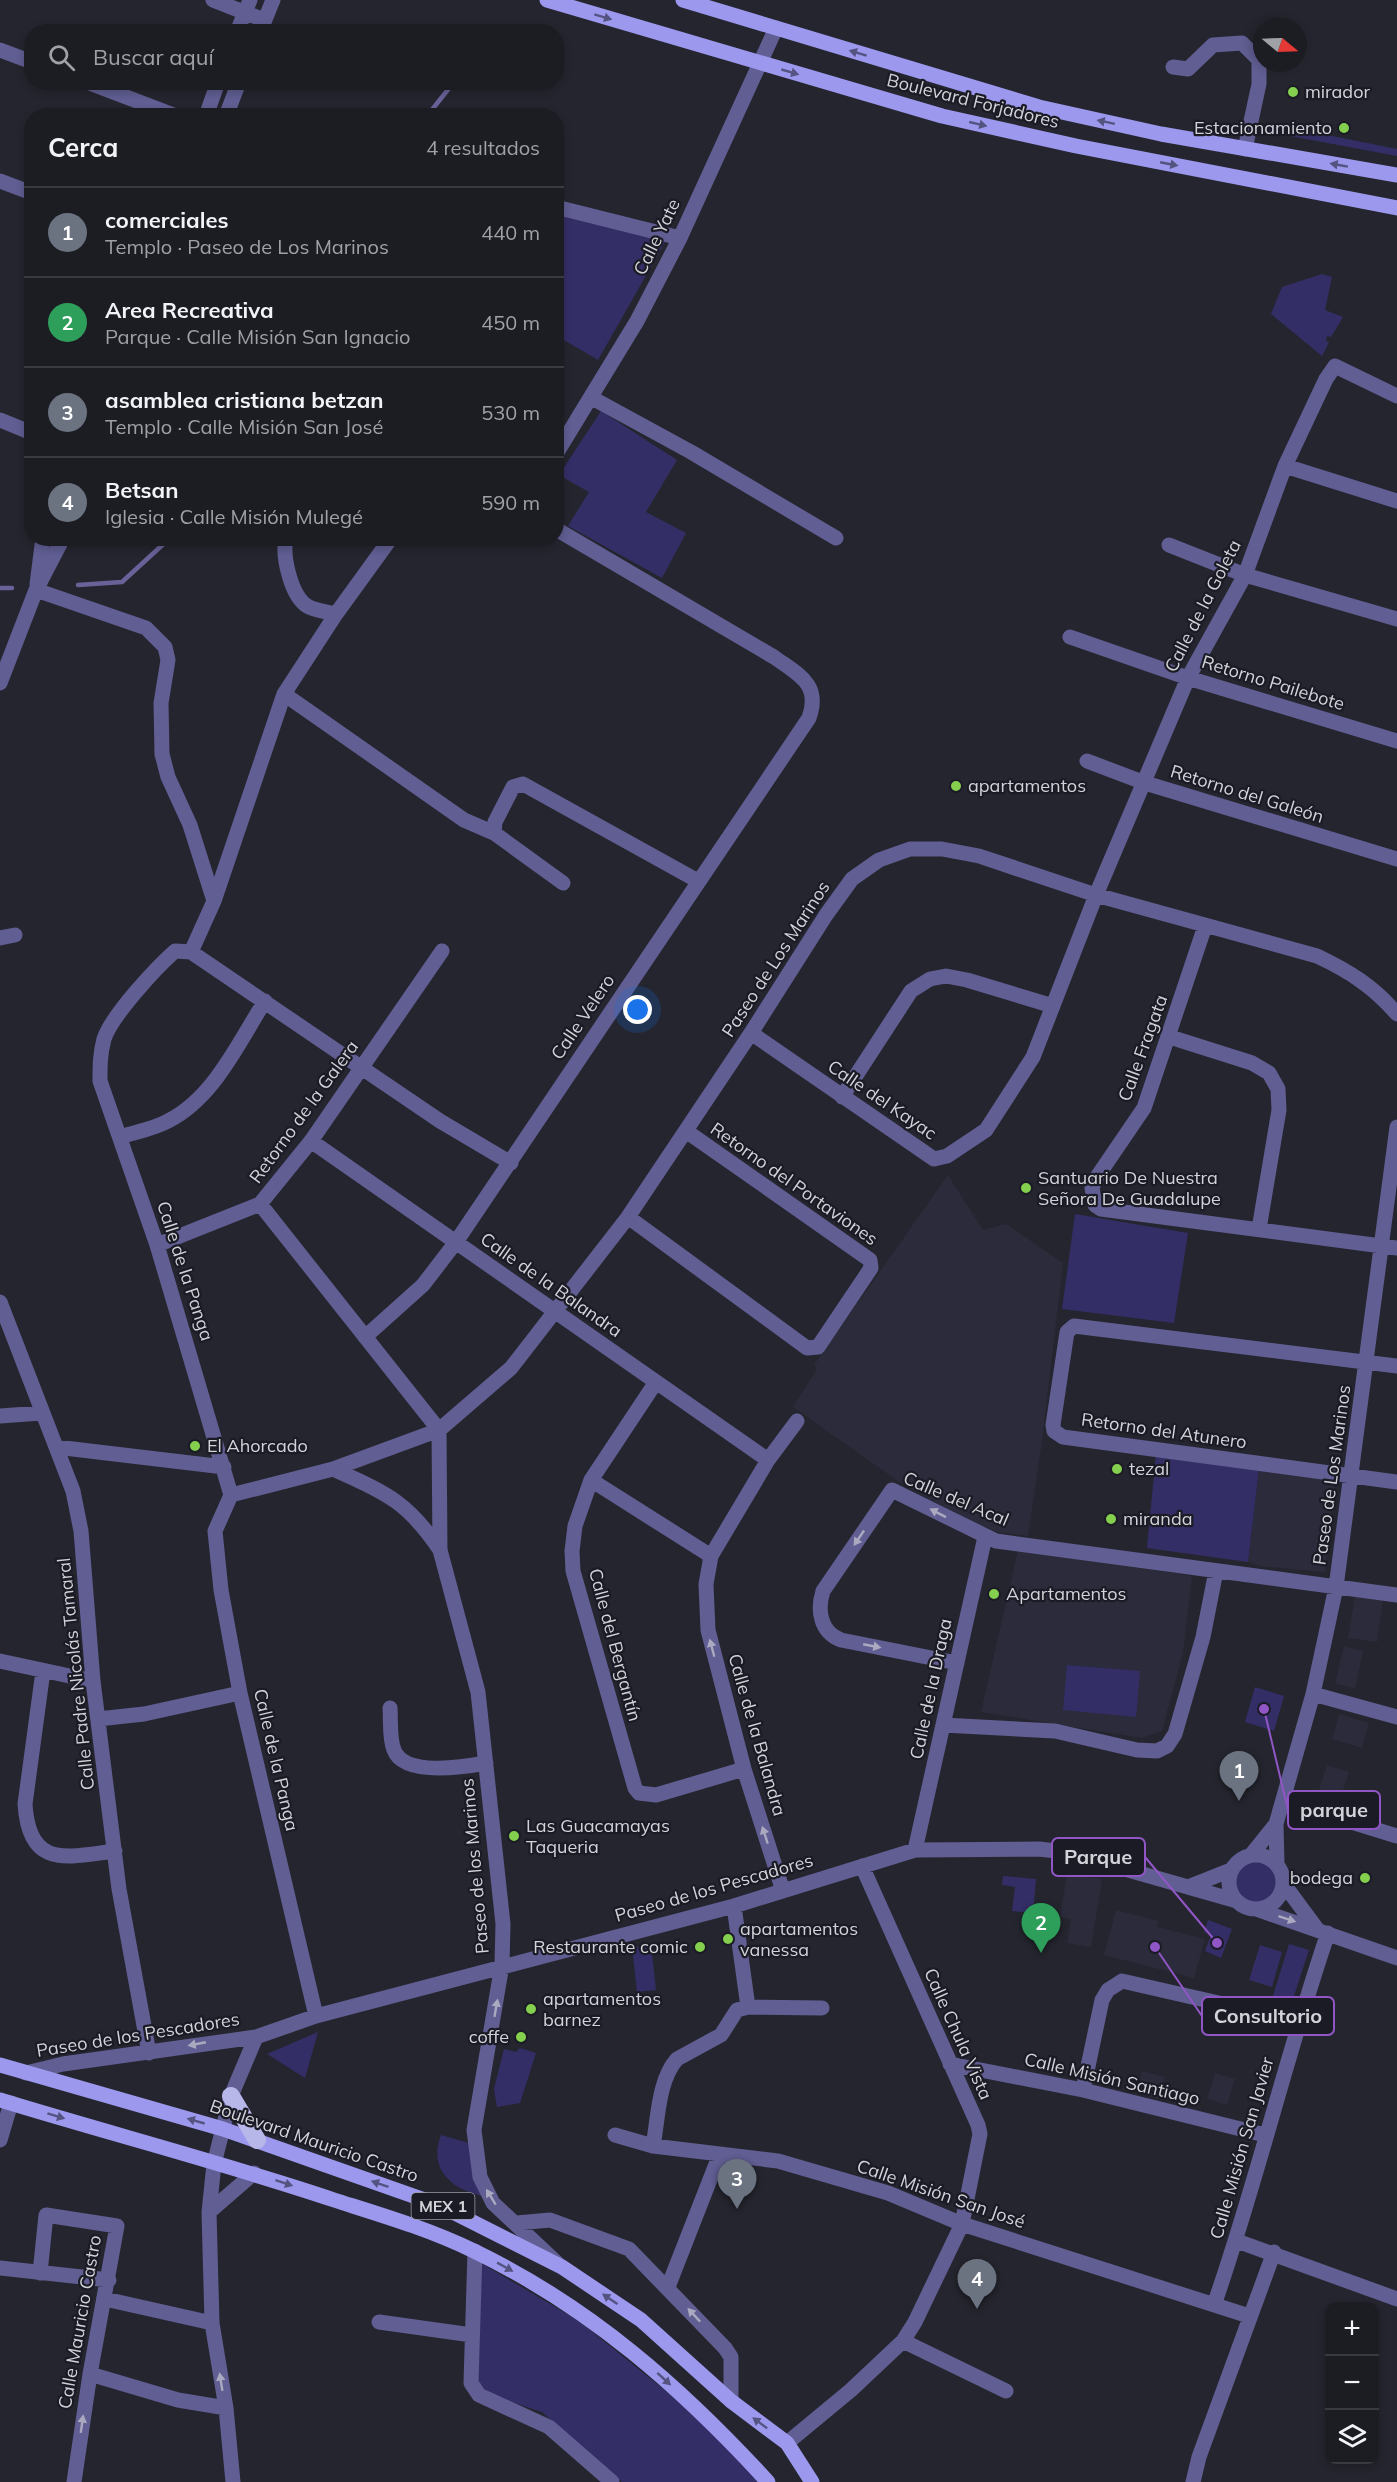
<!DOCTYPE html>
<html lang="es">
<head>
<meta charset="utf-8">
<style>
  body { margin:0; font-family:Mulish,sans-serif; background:#25252b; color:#f1f3f6 }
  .controls { position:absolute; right:18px; bottom:18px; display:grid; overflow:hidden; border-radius:12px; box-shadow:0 3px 9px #0003 }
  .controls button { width:54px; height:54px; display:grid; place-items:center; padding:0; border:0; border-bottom:2px solid #3a3a41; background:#1c1c23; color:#f1f3f6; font:30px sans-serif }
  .compass { position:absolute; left:1253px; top:18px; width:54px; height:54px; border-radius:50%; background:#1c1c23; box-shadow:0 3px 9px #0003; rotate:109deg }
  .you { position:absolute; left:638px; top:1010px; width:21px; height:21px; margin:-15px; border:4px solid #fff; border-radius:50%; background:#1a73e8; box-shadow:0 0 0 9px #1a73e833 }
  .badge { display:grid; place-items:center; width:39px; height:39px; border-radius:50%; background:#2563eb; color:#fff; font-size:20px; font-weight:700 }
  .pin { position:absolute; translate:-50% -50px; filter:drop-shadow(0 2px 3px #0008) }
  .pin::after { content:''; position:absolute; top:32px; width:21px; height:18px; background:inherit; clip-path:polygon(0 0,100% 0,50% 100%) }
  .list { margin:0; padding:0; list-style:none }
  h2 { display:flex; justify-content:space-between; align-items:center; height:78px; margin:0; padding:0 24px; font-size:26px }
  h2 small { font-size:20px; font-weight:400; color:#a0a1a6 }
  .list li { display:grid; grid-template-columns:39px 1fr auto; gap:18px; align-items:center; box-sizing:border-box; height:90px; padding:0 24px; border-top:2px solid #3a3a41 }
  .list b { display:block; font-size:22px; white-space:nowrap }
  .list p { margin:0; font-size:20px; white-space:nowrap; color:#a0a1a6 }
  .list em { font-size:20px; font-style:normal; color:#a0a1a6 }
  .icon { flex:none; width:33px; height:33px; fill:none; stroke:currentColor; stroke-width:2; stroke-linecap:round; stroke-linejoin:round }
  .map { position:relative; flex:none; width:1397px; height:2482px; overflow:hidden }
  .search { position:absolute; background:#1c1c23; box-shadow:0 3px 9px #0003; left:24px; top:24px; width:540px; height:66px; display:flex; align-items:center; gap:15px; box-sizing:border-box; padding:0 21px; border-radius:24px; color:#a0a1a6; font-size:22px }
  .panel { position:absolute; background:#1c1c23; box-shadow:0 3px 9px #0003; left:24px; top:108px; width:540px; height:438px; border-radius:24px }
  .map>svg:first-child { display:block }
  .built { fill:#2b2b3b }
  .green { fill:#342e66 }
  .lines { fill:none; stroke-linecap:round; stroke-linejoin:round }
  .stream { stroke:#686298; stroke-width:4.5 }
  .minor { stroke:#605e92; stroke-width:15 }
  .major { stroke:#9b98ee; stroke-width:15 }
  .highway { stroke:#b7b7ea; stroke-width:18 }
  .oneway { fill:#555380 }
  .oneway2 { fill:#aaa9c0 }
  .poi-dot { fill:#84d04e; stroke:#1b1b26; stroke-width:2 }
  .labels { text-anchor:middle; stroke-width:4.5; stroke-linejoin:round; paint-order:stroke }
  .shield { fill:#1b1b26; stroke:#9b9ba3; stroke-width:1.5 }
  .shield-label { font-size:16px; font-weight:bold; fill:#d2d2d9 }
  .poi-label { font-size:18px; fill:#d2d2d9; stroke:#1b1b26; text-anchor:start }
  .street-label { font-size:18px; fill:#d2d2d9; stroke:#1b1b26 }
  .leader { fill:none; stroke:#9156c6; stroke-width:2 }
  .callout-dot { fill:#9156c6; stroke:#1b1b26; stroke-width:2 }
  .callout { fill:#1b1b26; stroke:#9156c6; stroke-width:2 }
  .callout-label { font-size:20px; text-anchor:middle; font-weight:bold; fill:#d2d2d9 }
</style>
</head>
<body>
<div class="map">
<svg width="1397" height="2482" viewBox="0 0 1397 2482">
  <rect width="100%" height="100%" fill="#25252f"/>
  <!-- built -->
  <path class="built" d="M948 1175 983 1230 1006 1224 1063 1263 1042 1441 1028 1536 998 1532 976 1524 905 1486 793 1407 817 1369 814 1365Z
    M1259 1469 1335 1480 1325 1572 1260 1566 1248 1562Z
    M1018 1550 1192 1576 1183 1653 1162 1731 1142 1738 981 1712Z
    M1355 1596 1383 1600 1377 1642 1348 1638Z
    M1344 1646 1363 1651 1355 1688 1335 1684Z
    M1339 1714 1369 1723 1362 1748 1332 1739Z
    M1327 1765 1349 1772 1340 1799 1318 1792Z
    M1067 1874 1102 1879 1091 1947 1067 1943 1071 1919 1060 1917Z
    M1116 1910 1159 1921 1157 1927 1205 1939 1194 1978 1104 1955Z
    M1142 2071 1165 2077 1159 2099 1136 2093Z
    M1215 2073 1235 2079 1227 2105 1207 2099Z"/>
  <!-- green -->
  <path class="green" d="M1268 123 1397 149V156L1269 132Z
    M557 210 665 242 598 360 557 336Z
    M1322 274 1332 277 1325 310 1343 317 1331 337 1327 336 1326 341 1329 342 1322 356 1271 314 1282 287Z
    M601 411 677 460 646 512 686 533 662 578 568 526 589 492 559 475Z
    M1075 1214 1188 1233 1174 1323 1062 1309Z
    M1156 1454 1259 1469 1248 1562 1147 1548Z
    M1067 1665 1140 1671 1136 1717 1063 1710Z
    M1255 1687 1284 1696 1274 1731 1245 1722Z
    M1232 1882a23 23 0 1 1 46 0a23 23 0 1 1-46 0Z
    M1003 1876 1036 1879 1033 1913 1012 1911 1015 1887 1002 1885Z
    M1208 1920 1232 1929 1221 1958 1205 1951 1211 1935 1204 1932Z
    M1289 1944 1309 1950 1290 2008 1271 2002Z
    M651 1945 656 1990 637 1992 632 1947Z
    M1260 1945 1282 1952 1272 1987 1249 1980Z
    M318 2032 305 2078 267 2054Z
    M520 2048 536 2053 520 2103 497 2107 494 2089 504 2049 516 2052Z
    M441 2135 472 2144 482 2196C451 2189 428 2169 441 2135Z
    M481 2263 579 2321 698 2417 764 2482H622L542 2412 483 2393 475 2381Z"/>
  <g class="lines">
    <!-- stream -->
    <path class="stream" d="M497 32 501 26
      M427 116 454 82
      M78 585 122 582 170 538
      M0 588H12"/>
    <!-- minor -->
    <path class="minor" d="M213 0 264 20
      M237 32 250 0
      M260 32 273 0
      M0 50 32 62
      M1173 67 1188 69 1213 45 1242 43 1259 60V84L1245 149
      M87 82 176 116
      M206 116 218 82
      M226 116 239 82
      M0 181 32 193
      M556 207 680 238
      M592 398 691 452 836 538
      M0 420 32 433
      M556 454 637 321 680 238 776 28
      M1285 466 1397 501
      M286 538C282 556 291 598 309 607 317 611 328 612 336 614
      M1169 545 1245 575 1397 619
      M37 584 43 538
      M36 590 146 628 165 647 168 660 161 703 162 754 168 777 190 825 214 901 191 952
      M1070 637 1188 678 1397 741
      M0 683 36 590 63 538
      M284 694 464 820 494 833
      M1087 761 1145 783 1397 859
      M563 883 494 833 495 822 513 787 523 784 698 881
      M214 901 284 694 336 614 391 538
      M1205 926 1144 1108 1097 1177 1092 1188 1095 1205 1101 1209 1397 1248
      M0 938 15 935
      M751 1033 934 1159 947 1156 986 1130 1033 1057 1096 895 1188 678 1245 575 1285 466 1326 379 1335 366 1397 396
      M1170 1037 1252 1063 1269 1073 1278 1089 1279 1110 1259 1229
      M842 1097 911 991 930 979 946 976 967 980 1053 1006
      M120 1137C135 1132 154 1129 168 1121 214 1098 238 1043 265 1001
      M311 1141 768 1460
      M260 1204 439 1430
      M628 1217 807 1348 818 1347 871 1268 870 1260 686 1131
      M157 1245 260 1204 311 1141 442 951
      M0 1302 73 1491 81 1531 93 1681 119 1889 149 2053
      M365 1337 423 1285 456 1242 809 718C821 684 799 675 774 657L556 529
      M1397 1366 1074 1326 1067 1332 1053 1425 1054 1431 1063 1437 1397 1482
      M656 1382 591 1480 575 1526 572 1551 573 1571 635 1788 639 1793 656 1795 744 1769
      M0 1416 41 1413
      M439 1430 440 1550 478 1692 503 1924 502 1965 474 2130 480 2177 493 2203 557 2263
      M56 1447 224 1467
      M333 1469C386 1493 407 1501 440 1550
      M591 1480 711 1556
      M231 1495 333 1469 439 1430 511 1368 628 1217 751 1033 826 915 852 879 879 860 910 849H942L979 856 1096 895 1317 956C1349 971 1374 987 1397 1014
      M0 1661 93 1681
      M957 1663 841 1640C820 1632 817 1610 823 1591L892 1490 996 1541 1397 1595
      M43 1671 25 1804C29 1869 66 1857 115 1851
      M1313 1694 1397 1717
      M390 1708C391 1720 389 1738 394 1750 404 1777 464 1767 486 1763
      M98 1719 144 1714 240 1693
      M943 1725 1055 1731 1137 1750 1157 1751 1167 1746 1175 1734 1203 1637 1216 1571
      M1283 1801 1397 1836
      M915 1850 985 1537
      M1229 1882a27 27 0 1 1 54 0a27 27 0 1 1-54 0Z
      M1251 1855 1276 1824
      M1277 1864 1276 1824 1313 1694 1336 1587 1397 1127
      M1283 1883 1317 1929
      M1188 1887 1231 1870
      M783 1891 744 1769 708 1630 706 1584 711 1556 768 1460 797 1421
      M734 1906 748 2007
      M1256 1909 1397 1958
      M316 2016 240 1693 221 1590 215 1531 231 1495 157 1245 100 1081C100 1066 100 1054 104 1039 112 1015 156 968 175 951L191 952 440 1121 511 1163
      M950 2064 1083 2090 1265 2135
      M26 2073 63 2064 256 2037 316 2016 734 1906 915 1850 1039 1849 1065 1852 1237 1901
      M1083 2090 1102 2000 1108 1990 1122 1981 1297 2021
      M615 2135 653 2146 778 2161 888 2193 962 2224 1249 2316
      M0 2140 11 2103
      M653 2146C658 2120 658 2080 677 2059L721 2035 737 2010 748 2007 822 2008
      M209 2212 254 2173
      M517 2223 550 2220 629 2249 725 2348 731 2357V2401
      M1237 2241 1397 2299
      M475 2251 471 2383 479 2395 549 2427 612 2482
      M0 2268 109 2280
      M40 2273 46 2215 117 2226 90 2374 74 2482
      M668 2287 720 2154
      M105 2299 212 2323
      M1214 2305C1257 2182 1286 2056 1328 1933
      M379 2322 472 2335
      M903 2341 1006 2391
      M90 2374 178 2400 226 2408
      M787 2443 851 2390 903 2341 915 2322 962 2224 980 2134 978 2125 862 1866
      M233 2482 226 2408 212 2323 209 2212 214 2164 231 2096 256 2037
      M1193 2482 1199 2457 1274 2252"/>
    <!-- major -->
    <path class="major" d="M547 0 942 116 1076 146 1397 208
      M683 0 1039 107 1161 134 1397 175
      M0 2065 223 2129 439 2205 562 2267 641 2320 731 2401 787 2443 812 2482
      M0 2100C111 2134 224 2163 334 2200 381 2215 429 2229 474 2251 590 2307 682 2388 768 2482"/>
    <!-- highway -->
    <path class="highway" d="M231 2096 257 2140"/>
  </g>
  <!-- one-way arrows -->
  <defs><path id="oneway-solid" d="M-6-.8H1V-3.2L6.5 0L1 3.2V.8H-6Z" transform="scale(1.5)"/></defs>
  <g class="oneway">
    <use href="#oneway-solid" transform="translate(603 17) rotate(17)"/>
    <use href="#oneway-solid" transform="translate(858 53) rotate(-163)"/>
    <use href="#oneway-solid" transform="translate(790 72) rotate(16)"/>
    <use href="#oneway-solid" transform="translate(1106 122) rotate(-168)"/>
    <use href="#oneway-solid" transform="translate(978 124) rotate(13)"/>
    <use href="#oneway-solid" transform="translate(1169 164) rotate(11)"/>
    <use href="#oneway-solid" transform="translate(1339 165) rotate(-170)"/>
    <use href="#oneway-solid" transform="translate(56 2116) rotate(17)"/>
    <use href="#oneway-solid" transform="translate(196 2121) rotate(-164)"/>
    <use href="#oneway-solid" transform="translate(284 2183) rotate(18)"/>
    <use href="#oneway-solid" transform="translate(380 2184) rotate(-161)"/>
    <use href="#oneway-solid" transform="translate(505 2267) rotate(29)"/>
    <use href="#oneway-solid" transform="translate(610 2299) rotate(-146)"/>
    <use href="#oneway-solid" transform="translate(664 2379) rotate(42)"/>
    <use href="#oneway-solid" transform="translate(760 2423) rotate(-143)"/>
  </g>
  <g class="oneway2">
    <use href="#oneway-solid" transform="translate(938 1513) rotate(-153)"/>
    <use href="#oneway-solid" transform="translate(859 1538) rotate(124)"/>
    <use href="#oneway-solid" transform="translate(872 1646) rotate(11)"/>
    <use href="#oneway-solid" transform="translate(712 1648) rotate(-105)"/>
    <use href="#oneway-solid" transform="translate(765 1835) rotate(-108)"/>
    <use href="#oneway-solid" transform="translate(1287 1919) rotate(18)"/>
    <use href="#oneway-solid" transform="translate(496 2008) rotate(-80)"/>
    <use href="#oneway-solid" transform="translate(197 2044) rotate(169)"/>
    <use href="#oneway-solid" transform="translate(491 2197) rotate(-121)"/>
    <use href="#oneway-solid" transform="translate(694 2315) rotate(-133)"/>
    <use href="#oneway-solid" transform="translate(221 2382) rotate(-99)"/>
    <use href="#oneway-solid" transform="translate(82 2424) rotate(-82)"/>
  </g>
  <!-- markers -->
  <g class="poi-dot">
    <circle cx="1293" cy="92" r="6"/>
    <circle cx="1344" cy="128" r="6"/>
    <circle cx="956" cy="786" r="6"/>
    <circle cx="1026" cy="1188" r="6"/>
    <circle cx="195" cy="1446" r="6"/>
    <circle cx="1117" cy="1469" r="6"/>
    <circle cx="1111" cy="1519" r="6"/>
    <circle cx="994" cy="1594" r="6"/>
    <circle cx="514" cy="1836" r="6"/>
    <circle cx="1365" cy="1878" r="6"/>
    <circle cx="728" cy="1939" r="6"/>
    <circle cx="700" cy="1947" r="6"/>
    <circle cx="531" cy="2009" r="6"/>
    <circle cx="521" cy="2037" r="6"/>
  </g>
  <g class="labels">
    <!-- shield labels -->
    <rect class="shield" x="411.5" y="2193" width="63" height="26" rx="4.5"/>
    <g class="shield-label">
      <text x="443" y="2212">MEX 1</text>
    </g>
    <!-- poi labels -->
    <g class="poi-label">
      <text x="1305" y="98">mirador</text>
      <text x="1332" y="134" text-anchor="end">Estacionamiento</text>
      <text x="968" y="792">apartamentos</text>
      <text x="1038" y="1184">Santuario De Nuestra<tspan x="1038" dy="21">Señora De Guadalupe</tspan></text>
      <text x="207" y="1452">El Ahorcado</text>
      <text x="1129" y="1475">tezal</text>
      <text x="1123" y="1525">miranda</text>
      <text x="1006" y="1600">Apartamentos</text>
      <text x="526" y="1832">Las Guacamayas<tspan x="526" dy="21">Taqueria</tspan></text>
      <text x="1353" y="1884" text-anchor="end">bodega</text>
      <text x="740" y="1935">apartamentos<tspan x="740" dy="21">vanessa</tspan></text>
      <text x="688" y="1953" text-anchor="end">Restaurante comic</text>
      <text x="543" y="2005">apartamentos<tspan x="543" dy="21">barnez</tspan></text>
      <text x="509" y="2043" text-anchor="end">coffe</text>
    </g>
    <!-- street labels -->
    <g class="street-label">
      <text transform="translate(973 101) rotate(14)" y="6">Boulevard Forjadores</text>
      <text transform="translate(657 237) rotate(-64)" y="6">Calle Yate</text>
      <text transform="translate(1203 606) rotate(-63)" y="6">Calle de la Goleta</text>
      <text transform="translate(1273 683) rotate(17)" y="6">Retorno Pailebote</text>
      <text transform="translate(1247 794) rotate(17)" y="6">Retorno del Galeón</text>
      <text transform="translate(776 959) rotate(-57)" y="6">Paseo de Los Marinos</text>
      <text transform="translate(583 1017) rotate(-56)" y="6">Calle Velero</text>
      <text transform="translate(1143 1048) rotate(-70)" y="6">Calle Fragata</text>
      <text transform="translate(882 1100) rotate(34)" y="6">Calle del Kayac</text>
      <text transform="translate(304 1112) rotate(-54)" y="6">Retorno de la Galera</text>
      <text transform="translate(794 1184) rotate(35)" y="6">Retorno del Portaviones</text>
      <text transform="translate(185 1271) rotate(72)" y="6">Calle de la Panga</text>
      <text transform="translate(551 1285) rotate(35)" y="6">Calle de la Balandra</text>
      <text transform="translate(1164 1431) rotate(8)" y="6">Retorno del Atunero</text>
      <text transform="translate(1332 1475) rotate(-82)" y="6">Paseo de Los Marinos</text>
      <text transform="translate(956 1499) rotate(23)" y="6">Calle del Acal</text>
      <text transform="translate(615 1645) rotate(75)" y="6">Calle del Bergantín</text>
      <text transform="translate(76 1674) rotate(-96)" y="6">Calle Padre Nicolás Tamaral</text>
      <text transform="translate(931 1689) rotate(-78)" y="6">Calle de la Draga</text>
      <text transform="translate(757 1735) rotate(74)" y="6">Calle de la Balandra</text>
      <text transform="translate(276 1760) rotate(77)" y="6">Calle de la Panga</text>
      <text transform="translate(475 1866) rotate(-95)" y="6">Paseo de los Marinos</text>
      <text transform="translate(714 1888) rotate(-16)" y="6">Paseo de los Pescadores</text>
      <text transform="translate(958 2034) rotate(66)" y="6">Calle Chula Vista</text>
      <text transform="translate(138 2035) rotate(-9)" y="6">Paseo de los Pescadores</text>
      <text transform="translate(1112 2079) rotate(13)" y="6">Calle Misión Santiago</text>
      <text transform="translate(314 2141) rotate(19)" y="6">Boulevard Mauricio Castro</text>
      <text transform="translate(1242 2148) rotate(-74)" y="6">Calle Misión San Javier</text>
      <text transform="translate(941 2194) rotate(19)" y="6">Calle Misión San José</text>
      <text transform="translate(80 2322) rotate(-80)" y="6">Calle Mauricio Castro</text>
    </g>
  </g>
  <!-- callouts -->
  <path class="leader" d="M1264 1709L1288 1810M1217 1943L1145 1857M1155 1947L1202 2016"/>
  <g class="callout-dot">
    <circle cx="1264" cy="1709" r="6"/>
    <circle cx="1217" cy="1943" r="6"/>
    <circle cx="1155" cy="1947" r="6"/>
  </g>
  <g class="callout">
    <rect x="1288" y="1791" width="92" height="38" rx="6"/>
    <rect x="1052" y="1838" width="93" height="38" rx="6"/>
    <rect x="1202" y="1997" width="132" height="38" rx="6"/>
  </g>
  <g class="callout-label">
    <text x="1334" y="1817">parque</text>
    <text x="1098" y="1864">Parque</text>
    <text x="1268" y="2023">Consultorio</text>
  </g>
</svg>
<div class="controls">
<button>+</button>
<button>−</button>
<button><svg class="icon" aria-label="layers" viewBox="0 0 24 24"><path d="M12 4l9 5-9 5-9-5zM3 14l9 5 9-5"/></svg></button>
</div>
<svg class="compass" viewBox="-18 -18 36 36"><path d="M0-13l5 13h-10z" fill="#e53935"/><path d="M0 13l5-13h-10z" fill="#a0a1a6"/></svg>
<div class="you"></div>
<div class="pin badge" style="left:1239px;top:1801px;background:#6b7280">1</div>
<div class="pin badge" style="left:1041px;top:1953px;background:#2e9e5b">2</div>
<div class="pin badge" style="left:737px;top:2209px;background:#6b7280">3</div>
<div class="pin badge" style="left:977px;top:2309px;background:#6b7280">4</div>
<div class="search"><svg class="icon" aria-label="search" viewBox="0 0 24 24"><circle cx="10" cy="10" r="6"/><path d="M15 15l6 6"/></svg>Buscar aquí</div>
<section class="panel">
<h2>Cerca<small>4 resultados</small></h2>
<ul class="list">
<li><span class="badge" style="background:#6b7280">1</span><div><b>comerciales</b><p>Templo · Paseo de Los Marinos</p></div><em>440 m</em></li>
<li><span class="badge" style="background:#2e9e5b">2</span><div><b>Area Recreativa</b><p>Parque · Calle Misión San Ignacio</p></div><em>450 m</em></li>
<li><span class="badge" style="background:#6b7280">3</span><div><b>asamblea cristiana betzan</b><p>Templo · Calle Misión San José</p></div><em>530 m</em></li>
<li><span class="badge" style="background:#6b7280">4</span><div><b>Betsan</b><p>Iglesia · Calle Misión Mulegé</p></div><em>590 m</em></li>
</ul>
</section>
</div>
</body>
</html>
